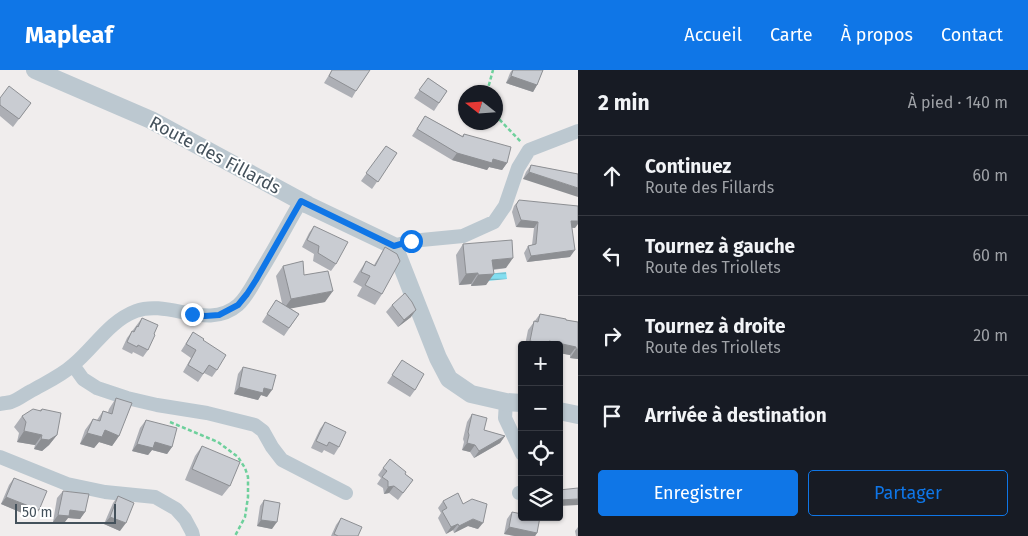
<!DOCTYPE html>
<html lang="fr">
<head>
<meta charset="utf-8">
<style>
  body { margin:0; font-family:"Fira Sans",sans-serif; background:#242831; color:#f1f3f6 }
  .controls { position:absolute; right:15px; bottom:15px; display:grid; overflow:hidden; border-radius:5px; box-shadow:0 1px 4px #0004 }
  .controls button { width:45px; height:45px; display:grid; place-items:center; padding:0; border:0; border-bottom:1px solid #363941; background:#171b24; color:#f1f3f6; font:25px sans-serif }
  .compass { position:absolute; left:458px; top:15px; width:45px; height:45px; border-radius:50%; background:#171b24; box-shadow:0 1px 4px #0004; rotate:287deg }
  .scale { position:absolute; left:15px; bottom:12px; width:101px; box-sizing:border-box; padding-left:5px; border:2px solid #44515b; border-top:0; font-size:14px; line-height:18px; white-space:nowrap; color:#44515b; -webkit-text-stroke:4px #fff; paint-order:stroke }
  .stop { position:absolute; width:15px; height:15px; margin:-11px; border:4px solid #0f76e7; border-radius:50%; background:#fff }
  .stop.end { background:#0f76e7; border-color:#fff; box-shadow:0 1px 5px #0008 }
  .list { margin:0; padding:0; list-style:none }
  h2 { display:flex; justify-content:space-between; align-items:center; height:65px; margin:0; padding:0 20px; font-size:21px }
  h2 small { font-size:16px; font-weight:400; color:#9ea1a6 }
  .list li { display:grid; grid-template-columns:32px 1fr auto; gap:15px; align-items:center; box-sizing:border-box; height:80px; padding:0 20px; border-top:1px solid #363941 }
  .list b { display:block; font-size:19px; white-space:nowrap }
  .list p { margin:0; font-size:16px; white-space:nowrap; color:#9ea1a6 }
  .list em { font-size:16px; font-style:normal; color:#9ea1a6 }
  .actions { display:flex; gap:10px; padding:15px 20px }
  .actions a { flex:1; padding:11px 0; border:1px solid #0f76e7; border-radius:5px; text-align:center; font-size:18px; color:#0f76e7 }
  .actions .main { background:#0f76e7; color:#fff }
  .icon { flex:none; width:28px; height:28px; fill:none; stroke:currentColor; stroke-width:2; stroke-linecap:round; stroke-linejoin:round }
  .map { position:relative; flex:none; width:578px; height:466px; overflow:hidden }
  header { display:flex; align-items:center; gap:30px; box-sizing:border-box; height:70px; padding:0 25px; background:#0f76e7; color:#fff }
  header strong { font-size:24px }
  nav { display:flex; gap:28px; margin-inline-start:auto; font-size:18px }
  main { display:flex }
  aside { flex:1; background:#171b24 }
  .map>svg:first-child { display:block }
  .water { fill:url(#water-rules) }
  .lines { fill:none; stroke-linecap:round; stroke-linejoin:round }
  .path { stroke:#6ed09c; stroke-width:2.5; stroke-dasharray:4 2.5; stroke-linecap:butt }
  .minor { stroke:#bcc8d0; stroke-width:14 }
  .tertiary { stroke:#bcc8d0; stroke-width:18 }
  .wall { fill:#adafb5 }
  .shaded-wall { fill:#8d8f93 }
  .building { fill:#c9ccd2; stroke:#8d8f93 }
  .route { stroke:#0f76e7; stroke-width:6 }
  .labels { text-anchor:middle; stroke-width:4; stroke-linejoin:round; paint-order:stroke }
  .street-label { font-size:18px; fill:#44515b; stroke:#fff }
</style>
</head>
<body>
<header>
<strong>Mapleaf</strong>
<nav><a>Accueil</a><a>Carte</a><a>À propos</a><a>Contact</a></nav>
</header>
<main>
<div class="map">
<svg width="578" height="466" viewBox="0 0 578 466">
  <defs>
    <pattern id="water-rules" width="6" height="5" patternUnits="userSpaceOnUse" patternTransform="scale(1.25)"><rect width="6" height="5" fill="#83def0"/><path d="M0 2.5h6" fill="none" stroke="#6db6c5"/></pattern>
  </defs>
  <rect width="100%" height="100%" fill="#f0eded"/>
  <!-- water -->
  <path class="water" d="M506 202 507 209 488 211 487 204Z"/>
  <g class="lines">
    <!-- path -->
    <path class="path" d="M487 22 493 0
      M496 44 498 48 521 72
      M170 352 218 372 238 387 245 398 248 407V427L245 447 235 466"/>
    <!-- minor -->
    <path class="minor" d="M394 176 411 171 463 166 494 152 505 136 518 98 529 80 578 61
      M73 295 83 309 97 318 127 328 157 335 207 343 255 355 263 361 272 377 282 390 346 423
      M506 332 505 348 522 384
      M0 334C4 333 8 333 11 332 18 330 25 324 31 321 45 313 61 306 73 295 94 278 109 251 136 241 169 229 208 261 238 235 247 227 253 214 259 204 274 180 287 155 301 131
      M0 387 67 414 105 422 155 427 176 439 185 449 192 462 193 466
      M519 423 522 422"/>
    <!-- tertiary -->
    <path class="tertiary" d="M35 0 151 50 308 135 394 176 438 288 449 309 471 324 506 332 522 333
      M559 341 578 345"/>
  </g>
  <!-- wall -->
  <path class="wall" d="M332 0 356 21 352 28 324 13Z
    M512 0H543L537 15 533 22 506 13 510 3Z
    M428 8 447 21 434 41 414 28Z
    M0 28 31 33 13 57 0 46Z
    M425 46 462 66 464 64 507 93 502 100 489 97 487 100 452 90 412 66Z
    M386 76 397 83 372 119 361 111Z
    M531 95 578 104 523 109 526 102Z
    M519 130 575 158H572L570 187 527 192 524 183 528 176 532 175 534 158 516 157 512 142 514 136Z
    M314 156 336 194 331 201 313 191 314 184 302 177 309 163Z
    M463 174 506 198 493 200 486 215 471 216V214L459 215 456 185Z
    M385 177 382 224 375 235 357 226 362 217 353 212 359 202 366 191 374 195Z
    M283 196 304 205 325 232 290 238 299 244 284 266 262 252 276 230 282 233 276 206Z
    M392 235 411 247 398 257 386 242Z
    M540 244 566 250 578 252V289L570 288V285L559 283V275H525L528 260Z
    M142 248 154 264 148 280 143 287 133 282 132 284 122 279 127 268Z
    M193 262 203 270 217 300 212 307 204 303 198 312 183 302 191 288 181 281Z
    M402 290 415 320 410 327 387 313Z
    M243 297 267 327 261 325 258 330 234 324 238 304Z
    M116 328 119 366 112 376 99 372 94 378 80 374 85 360 93 349 97 350 103 341 108 342 109 339Z
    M42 339 57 365 49 375 42 381 34 379 35 375 17 372 19 363 14 357 22 346 40 340Z
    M472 344 484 360 505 366 500 373 474 388 470 382 462 380 464 372 463 369 467 352Z
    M146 350 172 377 167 384 152 380 148 385 132 381 140 358Z
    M325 352 339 377 334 385 324 380 322 383 311 378 320 359Z
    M202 376 230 416 222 426 185 410 195 386Z
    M383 398 405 404 413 410 398 430 389 423 384 424 383 418 377 414 381 408 378 405Z
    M14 408 34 448 1 434 9 415Z
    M63 421 85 442 80 449 68 448 64 453 53 452 57 428Z
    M118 426 120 461 104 454 113 433Z
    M264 430 272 459 257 456 260 436Z
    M443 431 463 434 478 459 468 456 454 463 453 460 446 464 438 448 441 443 438 438Z
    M512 442 537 463 535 466H515L504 464 507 449Z
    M341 448 358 466H331L336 455Z
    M578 457V466H576L575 461Z"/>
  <!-- shaded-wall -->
  <path class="shaded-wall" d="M511 6 537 15 533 22 506 13Z
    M457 83 493 89 507 93 502 100 489 97 487 100 452 90Z
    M529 102 578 118V127L523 109Z
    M521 150 538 152 534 158 516 157Z
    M571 151H578V154L575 158 566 157Z
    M575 180 570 187 527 192 531 186Z
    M513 188 506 198 485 200 492 190Z
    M478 203 471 214 459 215 466 204Z
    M494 204 486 215 471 216 478 205Z
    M333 221 325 232 283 240 291 229Z
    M416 240 411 247 398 257 404 250Z
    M530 271H549L576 277 570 285 559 283V275H528Z
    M576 279H578V289L570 288Z
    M239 317 264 318 272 320 267 327 261 325 258 330 234 324Z
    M105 360 119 366 112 376 99 372 94 378 80 374 87 363Z
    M24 361 42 365 35 375 17 372Z
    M57 365 49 375 42 381 34 379 41 369Z
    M505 366 500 373 474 388 479 381Z
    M155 372 172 377 167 384 152 380 148 385 132 381 137 374Z
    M467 373 475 375 470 382 462 380Z
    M394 416 389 423 384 424 388 417Z
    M6 427 39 440 34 448 1 434Z
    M578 429V435L559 436V430Z
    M70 440 85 442 80 449 68 448 64 453 53 452 58 445Z
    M110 447 126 453 120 461 104 454Z
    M473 449 483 453 478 459 468 456 454 463 459 456Z
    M261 450 277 452 272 459 257 456Z
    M458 454 453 460 446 464 451 457Z
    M509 457 537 463 535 466H515L504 464Z"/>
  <!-- building -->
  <path class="building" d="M332 0H370L356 21 329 6Z
    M513 0H543L537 15 511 6Z
    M428 8 447 21 439 33 419 20Z
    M9 16 31 33 19 49 0 35V28Z
    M425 46 463 67 464 64 511 77 507 93 493 89 492 93 457 83 417 59Z
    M386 76 397 83 378 112 366 103Z
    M531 95 578 104V118L529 102Z
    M519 130 578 136V151H571L575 180 531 186 528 176 536 174 538 152 521 150 516 135Z
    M314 156 348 172 336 194 318 183 319 176 307 170Z
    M512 170 513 188 492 190 494 204 478 205V203L466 204 463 174Z
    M385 177 397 184 400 191 382 224 365 215 370 206 361 202 366 191 375 196Z
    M303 191 304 205 328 201 333 221 291 229 283 196Z
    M405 223 412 232 416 240 404 250 392 235Z
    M276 230 299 244 289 258 267 244Z
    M540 244 566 249V250L578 252V279H576V277L549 271 548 275 530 271 534 251 538 252Z
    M142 248 158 255 154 264 155 265 148 280 138 275 137 277 127 272 132 261 134 262 137 256 138 257Z
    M193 262 204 269 203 270 226 285 217 300 209 295 203 304 188 295 196 280 186 274Z
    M402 290 424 304 415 320 392 305Z
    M243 297 276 305 272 320 264 318 263 323 239 317Z
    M116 328 132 333 119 366 105 360 102 367 87 363 93 349 100 351 103 341 112 344Z
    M33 339 41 341 42 339 61 343 57 365 49 370 41 369 42 365 24 361 26 352 22 346Z
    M472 344 487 348 484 360 505 366 479 381 475 375 467 373 469 365 468 362Z
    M146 350 177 358 172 377 155 372 153 378 137 374Z
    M325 352 346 362 339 377 329 372 327 376 316 371Z
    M202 376 240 392 230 416 192 399Z
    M390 389 406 402 405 404 413 410 403 423 394 416 388 417V411L382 407 387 401 383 398Z
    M14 408 47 421 39 440 6 427Z
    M578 418V429L559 430V420Z
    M63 421 89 424 85 442 70 440 69 446 58 445Z
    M458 423 463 434 472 429 487 434 483 453 473 449 459 456 458 454 451 457 442 441 447 438 443 431Z
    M118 426 134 433 126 453 110 447Z
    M264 430 280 433 277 452 261 450Z
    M512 442 522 444V447H540L537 463 509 457Z
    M341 448 362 457 358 466H338L334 464Z"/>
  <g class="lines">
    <!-- route -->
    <path class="route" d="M192 244 205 246 219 245 238 235 247 224 256 210 301 131 394 176 411 171"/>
  </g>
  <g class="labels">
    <!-- street labels -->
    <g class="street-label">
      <text transform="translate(215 85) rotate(28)" y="6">Route des Fillards</text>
    </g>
  </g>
</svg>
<div class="controls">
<button>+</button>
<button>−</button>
<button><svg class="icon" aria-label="locate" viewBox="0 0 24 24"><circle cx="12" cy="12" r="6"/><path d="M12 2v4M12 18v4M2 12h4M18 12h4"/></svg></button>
<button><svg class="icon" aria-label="layers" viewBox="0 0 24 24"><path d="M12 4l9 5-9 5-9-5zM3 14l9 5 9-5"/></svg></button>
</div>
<svg class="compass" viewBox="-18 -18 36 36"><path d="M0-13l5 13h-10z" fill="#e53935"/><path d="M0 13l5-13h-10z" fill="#9ea1a6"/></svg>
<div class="scale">50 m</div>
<div class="stop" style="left:411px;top:171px"></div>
<div class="stop end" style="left:192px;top:244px"></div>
</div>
<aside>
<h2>2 min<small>À pied · 140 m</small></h2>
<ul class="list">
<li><svg class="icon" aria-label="ahead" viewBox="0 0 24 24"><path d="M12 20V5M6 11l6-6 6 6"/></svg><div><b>Continuez</b><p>Route des Fillards</p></div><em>60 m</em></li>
<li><svg class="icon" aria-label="left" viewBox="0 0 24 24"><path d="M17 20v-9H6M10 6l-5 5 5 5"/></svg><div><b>Tournez à gauche</b><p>Route des Triollets</p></div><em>60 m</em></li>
<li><svg class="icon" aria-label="right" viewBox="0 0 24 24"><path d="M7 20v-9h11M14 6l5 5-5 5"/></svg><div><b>Tournez à droite</b><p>Route des Triollets</p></div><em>20 m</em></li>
<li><svg class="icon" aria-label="arrive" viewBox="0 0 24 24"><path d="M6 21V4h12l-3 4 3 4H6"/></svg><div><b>Arrivée à destination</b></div></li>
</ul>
<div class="actions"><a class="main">Enregistrer</a><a>Partager</a></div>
</aside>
</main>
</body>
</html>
